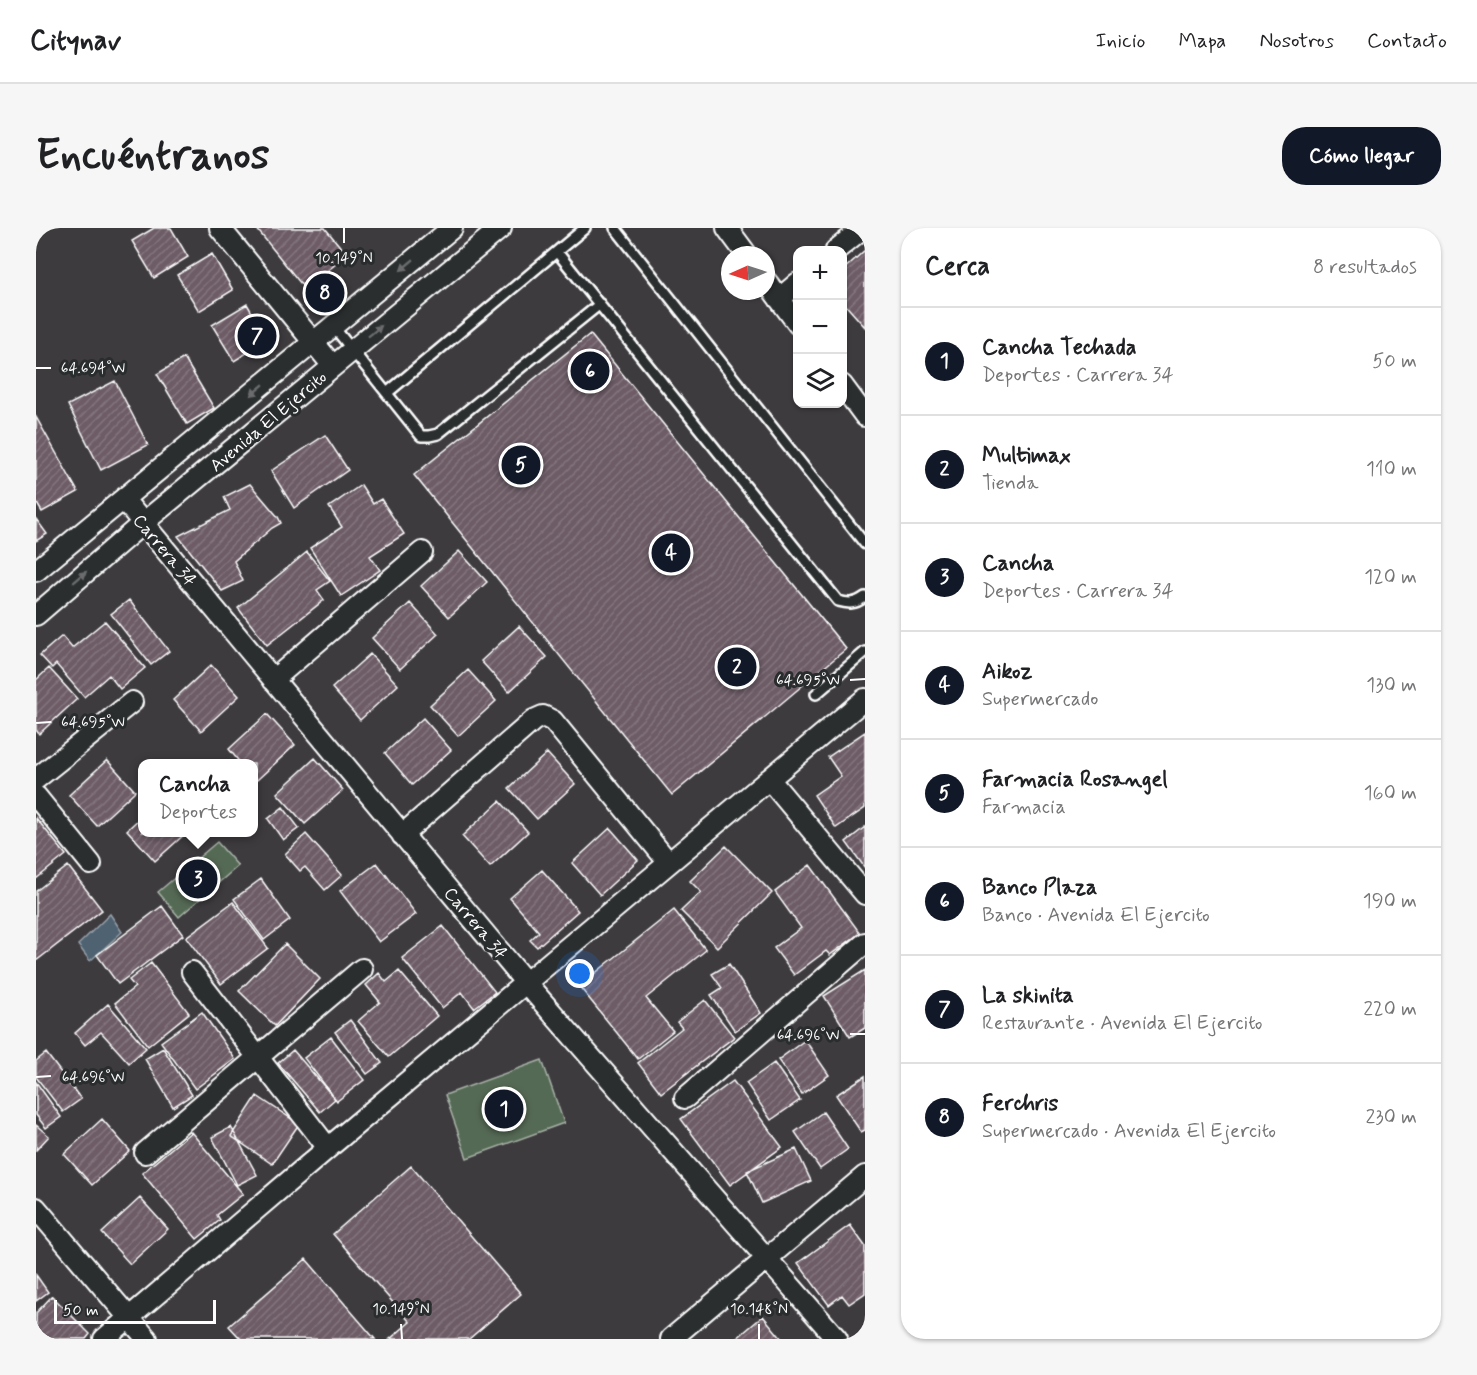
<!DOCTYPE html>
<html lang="es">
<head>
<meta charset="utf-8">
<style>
  body { margin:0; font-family:Mynerve,sans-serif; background:#f6f6f6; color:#202124 }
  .controls { position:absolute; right:18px; top:18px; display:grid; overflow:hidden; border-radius:12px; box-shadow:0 2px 4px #0004 }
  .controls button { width:54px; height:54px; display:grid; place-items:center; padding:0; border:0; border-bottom:2px solid #e0e0e0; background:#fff; color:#202124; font:30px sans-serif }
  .compass { position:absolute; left:685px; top:18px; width:54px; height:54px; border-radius:50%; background:#fff; box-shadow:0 2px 4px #0004; rotate:267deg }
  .scale { position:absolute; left:18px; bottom:15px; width:162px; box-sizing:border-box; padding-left:6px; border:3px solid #fff; border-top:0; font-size:16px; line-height:21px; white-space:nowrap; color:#fff; -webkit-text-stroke:4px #2a2d2e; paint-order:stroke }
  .you { position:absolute; left:544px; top:746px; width:21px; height:21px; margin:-15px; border:4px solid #fff; border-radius:50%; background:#1a73e8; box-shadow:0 0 0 9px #1a73e833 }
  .badge { display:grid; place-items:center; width:39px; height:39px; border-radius:50%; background:#111827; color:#fff; font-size:20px; font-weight:700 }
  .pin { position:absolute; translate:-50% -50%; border:3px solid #fff; box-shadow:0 2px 6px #0006 }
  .popup { position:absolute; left:102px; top:531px; width:120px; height:78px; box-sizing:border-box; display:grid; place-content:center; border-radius:12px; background:#fff; filter:drop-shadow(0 2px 4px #0005); font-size:20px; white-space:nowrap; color:#757577 }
  .popup b { font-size:22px; color:#202124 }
  .popup::after { content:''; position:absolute; left:50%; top:100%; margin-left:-12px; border:12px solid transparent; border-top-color:#fff }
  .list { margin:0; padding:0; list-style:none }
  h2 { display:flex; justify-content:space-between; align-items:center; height:78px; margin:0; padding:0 24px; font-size:26px }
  h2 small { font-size:20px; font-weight:400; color:#757577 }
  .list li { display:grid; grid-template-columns:39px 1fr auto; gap:18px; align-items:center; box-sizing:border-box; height:108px; padding:0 24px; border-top:2px solid #e0e0e0 }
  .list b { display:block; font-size:22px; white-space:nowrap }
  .list p { margin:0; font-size:20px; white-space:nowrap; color:#757577 }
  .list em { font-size:20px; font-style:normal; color:#757577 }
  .icon { flex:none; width:33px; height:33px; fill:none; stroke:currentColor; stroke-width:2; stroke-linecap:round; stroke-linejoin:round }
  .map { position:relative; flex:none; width:829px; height:1111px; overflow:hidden; border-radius:24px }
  header { display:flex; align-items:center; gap:36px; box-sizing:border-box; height:84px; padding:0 30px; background:#fff; border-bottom:2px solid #e0e0e0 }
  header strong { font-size:28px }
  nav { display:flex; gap:33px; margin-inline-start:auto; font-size:21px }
  .intro { display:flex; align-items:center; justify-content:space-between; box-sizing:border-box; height:144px; padding:0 36px }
  h1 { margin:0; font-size:42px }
  .button { padding:15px 27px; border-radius:24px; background:#111827; color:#fff; font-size:21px; font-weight:700 }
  main { display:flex; gap:36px; padding:0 36px }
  aside { flex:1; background:#fff; border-radius:24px; box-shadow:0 2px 4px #0004 }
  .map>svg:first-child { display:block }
  .pitch { fill:#556a55; stroke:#aab4aa; stroke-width:1.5 }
  .water { fill:#506272; stroke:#96a1aa; stroke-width:1.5 }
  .building { fill:url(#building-hatch); stroke:#fff; stroke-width:1.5 }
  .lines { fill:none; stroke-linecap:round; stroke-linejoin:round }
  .service-casing { stroke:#fff; stroke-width:14 }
  .minor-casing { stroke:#fff; stroke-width:24 }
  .service { stroke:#2a2d2e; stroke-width:9 }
  .minor { stroke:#2a2d2e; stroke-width:20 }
  .oneway { fill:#6a6c6d }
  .ticks { fill:none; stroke:#fff; stroke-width:2 }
  .labels { text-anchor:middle; stroke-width:6; stroke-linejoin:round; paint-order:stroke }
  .street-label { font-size:18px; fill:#fff; stroke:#2a2d2e }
  .ticks-label { font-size:15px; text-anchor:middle; fill:#fff; stroke:#2a2d2e; stroke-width:6; stroke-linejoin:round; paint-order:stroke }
</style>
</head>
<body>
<header>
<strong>Citynav</strong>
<nav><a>Inicio</a><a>Mapa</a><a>Nosotros</a><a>Contacto</a></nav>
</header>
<div class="intro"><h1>Encuéntranos</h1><a class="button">Cómo llegar</a></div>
<main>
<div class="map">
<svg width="829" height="1111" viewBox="0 0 829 1111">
  <defs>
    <pattern id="building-hatch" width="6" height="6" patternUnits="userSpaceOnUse" patternTransform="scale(1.5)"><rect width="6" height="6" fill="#6d5c66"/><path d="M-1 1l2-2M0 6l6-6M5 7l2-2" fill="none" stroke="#83747d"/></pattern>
  </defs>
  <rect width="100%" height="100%" fill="#3e3b3f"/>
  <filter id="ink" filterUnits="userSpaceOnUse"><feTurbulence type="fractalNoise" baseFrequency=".0167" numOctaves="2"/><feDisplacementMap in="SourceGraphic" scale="12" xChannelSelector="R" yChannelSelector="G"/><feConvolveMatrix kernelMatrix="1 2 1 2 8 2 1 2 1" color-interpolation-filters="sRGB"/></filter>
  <g filter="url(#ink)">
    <!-- pitch -->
    <path class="pitch" d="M181 614 202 638 143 689 122 664Z
      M506 832 528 895 431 930 409 867Z"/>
    <!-- water -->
    <path class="water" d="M74 686 86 704 54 733 42 717Z"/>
    <!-- building -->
    <path class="building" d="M118 0H135L152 29 118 50 96 13Z
      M220 0H289L311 27 269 61Z
      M829 22V99L806 73V43Z
      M176 26 197 62 163 83 141 47Z
      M211 76 232 112 198 133 176 97Z
      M554 106 810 421 636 567 378 247Z
      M148 130 178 180 151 196 121 146Z
      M79 153 112 217 65 242 32 177Z
      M0 189 42 264 6 284 0 274Z
      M289 207 312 242 258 280 235 243Z
      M214 256 242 289 245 295 236 300 198 333 207 353 186 363 142 308 194 282 188 269Z
      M325 257 337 276 345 271 368 306 334 328 344 342 305 368 274 320 306 299 293 279Z
      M0 291 11 306 0 313Z
      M423 323 451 354 413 389 385 358Z
      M271 324 294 353 281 362 288 372 231 417 202 380Z
      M93 372 133 423 115 437 75 386Z
      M374 375 402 406 364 441 336 410Z
      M69 393 109 440 84 461 73 447 48 469 20 436 16 440 4 427 26 408 36 420Z
      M483 398 511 429 473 464 445 433Z
      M334 426 362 457 324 492 296 460Z
      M175 437 203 468 165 503 137 472Z
      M13 440 41 471 3 506 0 502V452Z
      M432 442 460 473 422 508 394 477Z
      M231 486 259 517 221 552 218 549V536H205L193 521Z
      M387 490 415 522 376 557 349 525Z
      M829 504V580L800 600 778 567 805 548 792 529Z
      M511 525 539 556 501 591 473 560Z
      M279 530 307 562 269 596 241 565Z
      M71 532 99 563 61 598 33 567Z
      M464 573 492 604 454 639 426 608Z
      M247 579 263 600 247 612 232 591Z
      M106 588V604H151L119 633 91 602Z
      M0 590 30 627 0 651Z
      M829 599V640L810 614Z
      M574 600 602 632 564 667 536 635Z
      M270 606 306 647 289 662 269 639 264 643 249 626Z
      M690 618 736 665 681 719 645 683 665 664 654 653Z
      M341 635 380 686 343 714 304 663Z
      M774 637 824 705 794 727 790 723 758 747 738 720 765 700 739 664Z
      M32 638 66 682 0 733V663Z
      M506 642 542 683 501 719 494 712 503 704 474 670Z
      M225 651 254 692 228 712 198 671Z
      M197 674 232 720 185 756 150 709Z
      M126 678 147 707 82 756 61 727Z
      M638 682 670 722 610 770 637 803 602 831 543 758Z
      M407 698 459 764 438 780 426 764 406 780 366 730Z
      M249 716 284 751 239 798 203 763Z
      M115 735 153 785 112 818 79 775 99 759 93 752Z
      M693 736 725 785 699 803 675 767 686 760 676 746Z
      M829 742V800L814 809 788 768Z
      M363 743 401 788 353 829 322 793 344 774 330 757 343 745 350 754Z
      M669 772 698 809 625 865 602 835 646 800 641 794Z
      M72 776 110 820 93 835 65 804 49 817 39 805Z
      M166 784 199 831 159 861 125 814Z
      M314 792 346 835 331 846 299 804Z
      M295 809 328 852 301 873 268 830Z
      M769 812 793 847 766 866 742 832Z
      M127 820 156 867 137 879 109 831Z
      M257 822 299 871 284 884 242 835Z
      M10 825 45 871 27 884 0 849V833Z
      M738 835 764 872 735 892 710 855Z
      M829 848V902L825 904 800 867Z
      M697 853 746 919 694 957 645 891Z
      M0 854 25 889 10 900 0 887Z
      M221 868 263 896 236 936 195 908Z
      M787 884 812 921 784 941 759 904Z
      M66 891 94 923 56 957 28 926Z
      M0 897 13 908 0 922Z
      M195 899 221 947 201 957 176 909Z
      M155 904 207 966 181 987 184 992 161 1011 106 945Z
      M760 921 775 953 726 975 711 943Z
      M375 938 485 1066 433 1111H354L374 1094 297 1006Z
      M104 970 132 1001 94 1036 66 1005Z
      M814 997 829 1018V1065L813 1076 806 1067 793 1077 762 1035Z
      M270 1031 339 1111H205L193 1098Z
      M0 1047 12 1064 0 1073Z
      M16 1068 54 1106 50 1111H0V1085Z
      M727 1088 746 1111H700Z"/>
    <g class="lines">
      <defs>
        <path id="service" d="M579 0 829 316
          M521 24 802 373C813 376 819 376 829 369
          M297 98 385 208H393L402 206 564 76
          M351 165 549 0
          M780 466 829 424"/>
        <path id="minor" d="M184 0 297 138
          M691 0 711 27
          M800 22 827 0
          M730 53 762 96
          M743 71 762 55
          M806 157 829 188
          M88 272 490 755 801 1111
          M0 343 416 0
          M0 387 107 295 465 0
          M237 452 386 324
          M0 551 96 474
          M733 551 829 666
          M0 568 55 636
          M366 607 498 492 507 488 517 493 633 635
          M156 744 292 920
          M649 870 829 715
          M109 925 326 741
          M0 980 111 1111
          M68 1111 292 920 829 471
          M635 1111 829 948"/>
      </defs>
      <!-- service casing -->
      <use href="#service" class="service-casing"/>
      <!-- minor casing -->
      <use href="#minor" class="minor-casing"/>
      <!-- service -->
      <use href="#service" class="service"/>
      <!-- minor -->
      <use href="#minor" class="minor"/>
    </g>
    <!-- one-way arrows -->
    <defs><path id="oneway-solid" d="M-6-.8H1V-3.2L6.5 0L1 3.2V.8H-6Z" transform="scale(1.5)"/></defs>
    <g class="oneway">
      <use href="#oneway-solid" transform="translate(371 37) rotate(140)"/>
      <use href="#oneway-solid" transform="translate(339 103) rotate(-39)"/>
      <use href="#oneway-solid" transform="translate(221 162) rotate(140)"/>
      <use href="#oneway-solid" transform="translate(44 349) rotate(-41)"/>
    </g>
  </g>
  <!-- ticks -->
  <path class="ticks" d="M308 0V15M0 140H15M814 452 829 451M0 495 15 494M814 806H829M0 849 15 848M365 1096 366 1111M723 1096V1111"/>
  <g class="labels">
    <!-- street labels -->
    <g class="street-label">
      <text transform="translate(232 193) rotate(-40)" y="6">Avenida El Ejercito</text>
      <text transform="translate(129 322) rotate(50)" y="6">Carrera 34</text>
      <text transform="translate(440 695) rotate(50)" y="6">Carrera 34</text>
    </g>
  </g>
  <g class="ticks-label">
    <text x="308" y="35">10.149°N</text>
    <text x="57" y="145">64.694°W</text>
    <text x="772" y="457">64.695°W</text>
    <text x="57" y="499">64.695°W</text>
    <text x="772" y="812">64.696°W</text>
    <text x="57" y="854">64.696°W</text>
    <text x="365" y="1086">10.149°N</text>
    <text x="723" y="1086">10.148°N</text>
  </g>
</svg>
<div class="controls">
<button>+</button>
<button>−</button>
<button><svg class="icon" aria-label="layers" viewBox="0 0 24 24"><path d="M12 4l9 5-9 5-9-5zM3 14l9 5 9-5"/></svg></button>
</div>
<svg class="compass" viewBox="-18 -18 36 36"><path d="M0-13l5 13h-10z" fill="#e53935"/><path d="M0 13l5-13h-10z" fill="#757577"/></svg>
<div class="scale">50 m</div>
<div class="you"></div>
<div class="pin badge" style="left:468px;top:881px">1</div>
<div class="pin badge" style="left:701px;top:439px">2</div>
<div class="pin badge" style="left:162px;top:651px">3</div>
<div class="popup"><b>Cancha</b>Deportes</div>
<div class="pin badge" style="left:635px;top:325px">4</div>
<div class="pin badge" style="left:485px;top:237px">5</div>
<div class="pin badge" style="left:554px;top:143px">6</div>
<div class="pin badge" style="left:221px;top:108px">7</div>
<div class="pin badge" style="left:289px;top:65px">8</div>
</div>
<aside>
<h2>Cerca<small>8 resultados</small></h2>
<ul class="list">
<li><span class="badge">1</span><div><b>Cancha Techada</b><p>Deportes · Carrera 34</p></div><em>50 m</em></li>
<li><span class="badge">2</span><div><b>Multimax</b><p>Tienda</p></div><em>110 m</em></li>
<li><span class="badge">3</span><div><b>Cancha</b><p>Deportes · Carrera 34</p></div><em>120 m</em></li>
<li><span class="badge">4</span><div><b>Aikoz</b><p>Supermercado</p></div><em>130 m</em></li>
<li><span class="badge">5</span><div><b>Farmacia Rosangel</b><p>Farmacia</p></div><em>160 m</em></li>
<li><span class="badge">6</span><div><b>Banco Plaza</b><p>Banco · Avenida El Ejercito</p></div><em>190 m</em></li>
<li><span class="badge">7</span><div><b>La skinita</b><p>Restaurante · Avenida El Ejercito</p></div><em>220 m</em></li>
<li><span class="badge">8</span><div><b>Ferchris</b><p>Supermercado · Avenida El Ejercito</p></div><em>230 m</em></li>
</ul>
</aside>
</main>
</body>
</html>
